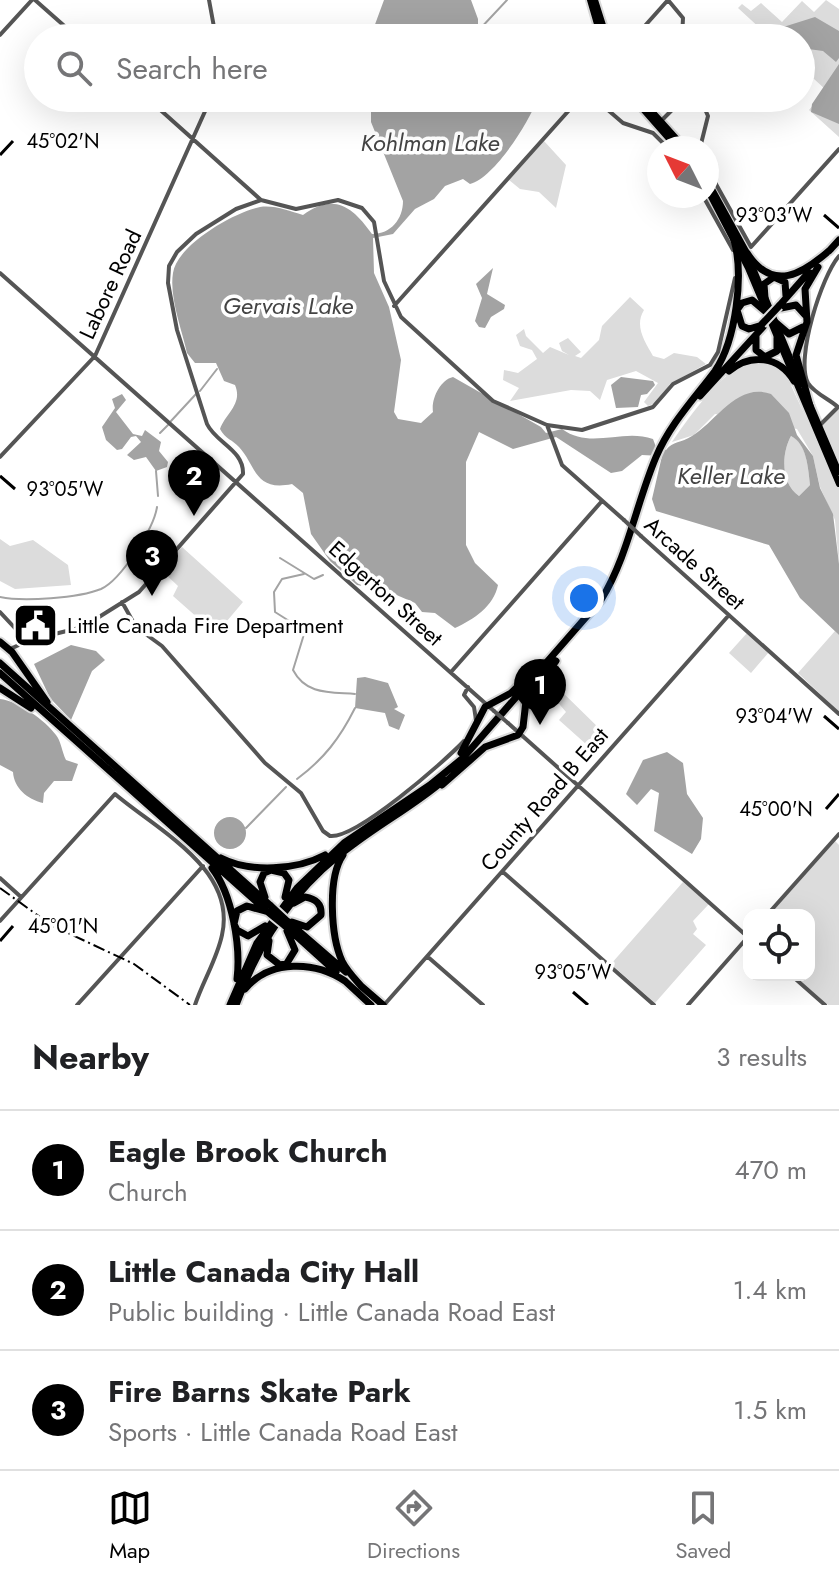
<!DOCTYPE html>
<html lang="en">
<head>
<meta charset="utf-8">
<style>
  body { margin:0; font-family:Jost,sans-serif; background:#f6f6f6; color:#202124 }
  .controls { position:absolute; right:24px; bottom:24px; display:grid; overflow:hidden; border-radius:16px; box-shadow:0 8px 32px #0002 }
  .controls button { width:72px; height:72px; display:grid; place-items:center; padding:0; border:0; border-bottom:2px solid #e0e0e0; background:#fff; color:#202124; font:40px sans-serif }
  .compass { position:absolute; left:647px; top:136px; width:72px; height:72px; border-radius:50%; background:#fff; box-shadow:0 8px 32px #0002; rotate:312deg }
  .you { position:absolute; left:584px; top:598px; width:28px; height:28px; margin:-20px; border:6px solid #fff; border-radius:50%; background:#1a73e8; box-shadow:0 0 0 12px #1a73e833 }
  .badge { display:grid; place-items:center; width:52px; height:52px; border-radius:50%; background:#000; color:#fff; font-size:26px; font-weight:700 }
  .pin { position:absolute; translate:-50% -66px; filter:drop-shadow(0 2px 4px #0008) }
  .pin::after { content:''; position:absolute; top:42px; width:28px; height:24px; background:inherit; clip-path:polygon(0 0,100% 0,50% 100%) }
  .list { margin:0; padding:0; list-style:none }
  h2 { display:flex; justify-content:space-between; align-items:center; height:104px; margin:0; padding:0 32px; font-size:34px }
  h2 small { font-size:26px; font-weight:400; color:#757577 }
  .list li { display:grid; grid-template-columns:52px 1fr auto; gap:24px; align-items:center; box-sizing:border-box; height:120px; padding:0 32px; border-top:2px solid #e0e0e0 }
  .list b { display:block; font-size:30px; white-space:nowrap }
  .list p { margin:0; font-size:26px; white-space:nowrap; color:#757577 }
  .list em { font-size:26px; font-style:normal; color:#757577 }
  .icon { flex:none; width:44px; height:44px; fill:none; stroke:currentColor; stroke-width:2; stroke-linecap:round; stroke-linejoin:round }
  .map { position:relative; flex:none; width:839px; height:1005px; overflow:hidden }
  .search { position:absolute; background:#fff; box-shadow:0 8px 32px #0002; left:24px; right:24px; top:24px; height:88px; display:flex; align-items:center; gap:20px; box-sizing:border-box; padding:0 28px; border-radius:44px; color:#757577; font-size:30px }
  .sheet { height:464px; background:#fff }
  nav { display:flex; justify-content:space-around; align-items:center; box-sizing:border-box; height:112px; border-top:2px solid #e0e0e0; background:#fff; font-size:22px; color:#757577 }
  nav a { display:grid; justify-items:center; gap:4px }
  nav .on { color:#000 }
  .map>svg:first-child { display:block }
  .green { fill:#dcdcdc }
  .water { fill:#a3a3a3; fill-rule:evenodd }
  .lines { fill:none; stroke-linecap:round; stroke-linejoin:round }
  .stream { stroke:#a3a3a3; stroke-width:2 }
  .major-casing { stroke:#dbdbdb; stroke-width:10 }
  .highway-casing { stroke:#dbdbdb; stroke-width:11 }
  .minor { stroke:#555; stroke-width:4 }
  .major { stroke:#000; stroke-width:6 }
  .highway { stroke:#000; stroke-width:7 }
  .rail { stroke:#000; stroke-width:2; stroke-dasharray:12 4 2 4; stroke-linecap:butt }
  .highway-bridge-casing { stroke:#dbdbdb; stroke-width:11; stroke-linecap:butt }
  .minor-bridge { stroke:#555; stroke-width:4 }
  .highway-bridge { stroke:#000; stroke-width:7 }
  .ticks { fill:none; stroke:#000; stroke-width:3 }
  .labels { text-anchor:middle; stroke-width:7; stroke-linejoin:round; paint-order:stroke }
  .street-label { font-size:22px; fill:#000; stroke:#fff }
  .poi-label { font-size:22px; fill:#000; stroke:#fff; text-anchor:start }
  .water-label { font-size:24px; font-style:italic; fill:#444; stroke:#fff }
  .ticks-label { font-size:20px; text-anchor:middle; fill:#000; stroke:#fff; stroke-width:7; stroke-linejoin:round; paint-order:stroke }
</style>
</head>
<body>
<div class="map">
<svg width="839" height="1005" viewBox="0 0 839 1005">
  <rect width="100%" height="100%" fill="#fff"/>
  <!-- green -->
  <path class="green" d="M826 0 839 9V137L809 110 826 90 801 67V38H755L763 31 738 8 742 4 751 11 761 3 782 22 802 1 814 12Z
    M544 141 566 165 556 208 539 192 520 189 509 180Z
    M630 297 644 310C634 326 645 342 653 356L664 359 674 353 697 357 706 364 670 384 656 403 648 406 644 402 658 383 636 371 607 380 600 400 590 391 571 390 510 401 519 388 503 380 504 370 518 373 537 359 532 350 520 346 516 335 524 329 526 336 543 353 550 347 569 355 562 351 559 343 568 338 581 352 575 356 581 358 599 340 602 326Z
    M749 359 783 368 813 433 839 407V564L835 520 820 487 813 456 797 429 715 414 694 435 672 442C694 410 716 380 749 359Z
    M791 436C807 443 808 468 810 485L799 496C781 484 781 454 791 436Z
    M0 539 10 546 33 540 68 565 71 585 15 589 0 581Z
    M182 547 243 602 216 634 173 596 178 586 161 570Z
    M835 631 839 635V712L798 673Z
    M747 633 769 652 751 673 729 653Z
    M556 686 605 734 599 741 594 737 587 745 559 720 566 712 555 699 549 706 543 701Z
    M835 841 839 845V1005H828L794 975H809V915H769Z
    M683 882 709 904 693 921 697 929 693 934 706 945 655 1003 611 964Z"/>
  <!-- water -->
  <path class="water" d="M384 0H471L478 19V38H370Z
    M815 17 839 31V58L836 62 823 51 801 48V38H783L772 33 768 38H753L763 29H777Z
    M839 64V124L811 112 812 104Z
    M371 98H538C529 122 495 177 470 184L463 179 445 186 434 199 415 209 393 234 373 238 374 273 389 307 401 360 394 412 398 419 421 423 433 412C431 399 440 380 453 377L541 427 546 433 562 429C591 450 622 428 653 439L656 447 666 450C673 441 681 443 692 436 716 422 737 382 771 394L789 413 797 435 813 456 820 488 833 514 839 564V635L800 598 769 545 656 511 652 499 662 456 642 455 622 471 611 473 556 437 513 449 479 432 466 462V545L475 563 498 585C494 606 473 620 455 628L435 613 422 612 415 603 385 590 357 585 330 561 311 534 303 493 292 484C254 492 256 465 239 447 233 440 225 439 220 429 226 413 243 404 235 385L224 381 216 363H195L187 353C182 330 169 297 173 273 177 245 234 212 260 207 275 205 289 211 303 215 334 192 353 207 372 234 391 234 403 219 403 201L371 122ZM791 436C807 444 808 468 810 485L799 496C781 484 781 454 791 436Z
    M493 268 487 294 505 305 504 309 491 317 485 328 479 327 475 321 482 298 476 284Z
    M621 377 653 381 655 385 647 394 641 395 638 407 616 408 611 385Z
    M122 394 126 400 116 412 133 434 142 436 145 430 161 442 159 451 168 462 167 467 156 471 146 457 134 460 127 455 141 442 136 436 131 437 122 449 117 450 106 440 102 427 115 408 112 399Z
    M71 645 96 651 105 660 92 671 71 720 50 698 34 664Z
    M365 677 388 683 398 707 394 709 405 715 399 730 389 726 385 713 355 708 357 678Z
    M0 699C18 701 45 720 56 735 61 741 62 752 66 760L78 764 72 781H54L44 793 43 803C27 799 14 788 13 772L0 765Z
    M667 752 683 763 687 794 703 818 701 839 692 854 654 831 659 793 651 789 637 805 626 794 643 760Z
    M214 833a16 16 0 1 1 32 0a16 16 0 1 1-32 0Z"/>
  <g class="lines">
    <!-- stream -->
    <path class="stream" d="M478 31 507 0
      M200 391 217 369
      M171 421 196 394
      M160 433 169 424
      M156 471 158 496
      M280 558 314 579 323 575
      M304 574 282 579 274 592 275 612 305 631 293 670C306 695 330 692 355 694
      M0 597C23 602 79 598 101 589 121 580 154 528 157 507
      M297 779C324 759 340 738 355 708
      M246 828 286 787"/>
    <defs>
      <path id="major" d="M590 0 601 38
        M595 0 607 38
        M633 98 677 148
        M640 98 685 148
        M707 180 746 251 801 384
        M707 189 748 268 839 484
        M809 402 839 472"/>
      <path id="highway" d="M829 251 839 240
        M747 253C773 293 803 274 831 249
        M765 298 764 284 774 277 785 282 786 296
        M779 306 809 272
        M781 308 796 305 805 315
        M775 322 789 334 803 327
        M759 326 749 329 742 326 737 310 742 303 752 300 765 311
        M756 336V350L765 357 777 351V338
        M729 371C751 353 779 356 794 381
        M700 396 763 327
        M810 406 796 355 807 322 805 289 818 267
        M0 642 12 652 47 702
        M0 663 271 906
        M0 673 268 912
        M0 688 31 708
        M461 753 485 707 511 693 538 667
        M442 785 485 747 518 735 523 727 526 701 556 661
        M343 855C327 878 331 937 342 961 347 971 355 979 362 987
        M221 858C250 873 297 870 325 855
        M212 868C232 894 241 946 237 979
        M265 897 260 882 264 873 271 870 284 873 289 880 285 897
        M287 921 346 972
        M292 922 307 927 321 915C322 904 316 899 305 897L294 903
        M284 925 336 972
        M265 926 248 936 237 930 234 924 237 911 247 906 265 911
        M269 941 267 955 280 965 287 963 295 950 287 931
        M345 981 371 1005
        M361 986 383 1005
        M245 989C270 959 315 961 345 981
        M230 1005 257 943 297 888 344 843 430 785 463 758 601 600C628 556 636 504 656 457 670 424 694 399 715 371 736 340 744 275 734 240
        M236 1005C259 941 297 884 354 844 383 822 416 804 444 780"/>
    </defs>
    <!-- major casing -->
    <use href="#major" class="major-casing"/>
    <!-- highway casing -->
    <use href="#highway" class="highway-casing"/>
    <!-- minor -->
    <path class="minor" d="M35 0 78 38
      M209 0 216 38
      M0 35 32 0
      M634 38 668 0 683 18 682 38
      M147 98 261 200
      M594 98 623 123 653 133 668 148
      M661 121 684 98
      M700 148 708 116 700 98
      M707 168 751 247 839 149
      M703 196 733 250
      M0 273 494 711
      M394 306 580 98
      M838 407C829 399 814 393 808 383 795 359 822 275 839 256
      M547 425 562 465 624 520
      M818 427 837 408
      M0 457 95 356 211 98
      M641 536 839 714
      M122 602 136 627 162 646 265 763 301 793 323 831 330 836C356 839 444 762 464 741
      M0 612 27 641
      M10 649 30 640 83 627 139 592 243 474C244 450 216 443 207 424L177 330 168 283 169 266 177 252 196 234 236 209 261 200 296 209 338 200 362 208 374 222 384 281 401 317 493 401 547 425 582 430 653 407 673 384 710 365 718 352 735 278
      M451 672 602 501
      M468 687 464 695 474 707 476 720
      M508 723 749 938
      M503 872 654 1005
      M0 878 21 897
      M767 915 839 834
      M0 921 115 794C157 830 237 869 222 935 217 959 203 981 195 1005
      M428 957 483 1005
      M791 975 825 1005
      M77 1005 203 866
      M384 1005 729 615
      M688 1005 747 938"/>
    <!-- major -->
    <use href="#major" class="major"/>
    <!-- highway -->
    <use href="#highway" class="highway"/>
    <!-- rail -->
    <path class="rail" d="M0 888 51 925 134 964 190 1005"/>
    <defs>
      <path id="highway-bridge" d="M762 324 779 306
        M271 906 287 921
        M268 912 284 925"/>
    </defs>
    <!-- highway-bridge casing -->
    <use href="#highway-bridge" class="highway-bridge-casing"/>
    <!-- minor-bridge -->
    <path class="minor-bridge" d="M624 520 641 536
      M494 711 508 723"/>
    <!-- highway-bridge -->
    <use href="#highway-bridge" class="highway-bridge"/>
  </g>
  <!-- ticks -->
  <path class="ticks" d="M0 155 13 141M824 215 839 228M0 476 15 489M824 716 839 729M826 809 839 794M0 941 13 926M573 992 588 1005"/>
  <!-- icons -->
  <defs>
    <symbol id="civic-square" viewBox="-11 -11 22 22"><rect x="-9" y="-9" width="18" height="18" rx="4" fill="#000" stroke="#fff"/><path d="M-.6-6.5H3V-4.5H.6V-3L4-1V1h2V6H-6V1h2V-1L-.6-3ZM-1.2 2.5V6h2.4V2.5Z" fill="#fff"/></symbol>
  </defs>
  <g fill-rule="evenodd">
    <use href="#civic-square" x="10" y="600" width="51" height="51"/>
  </g>
  <g class="labels">
    <!-- street labels -->
    <g class="street-label">
      <text transform="translate(110 284) rotate(-65)" y="8">Labore Road</text>
      <text transform="translate(695 563) rotate(42)" y="8">Arcade Street</text>
      <text transform="translate(386 593) rotate(42)" y="8">Edgerton Street</text>
      <text transform="translate(544 799) rotate(-49)" y="8">County Road B East</text>
    </g>
    <!-- poi labels -->
    <g class="poi-label">
      <text x="67" y="633">Little Canada Fire Department</text>
    </g>
    <!-- water labels -->
    <g class="water-label">
      <text x="430" y="151">Kohlman Lake</text>
      <text x="288" y="314">Gervais Lake</text>
      <text x="731" y="484">Keller Lake</text>
    </g>
  </g>
  <g class="ticks-label">
    <text x="63" y="148">45°02'N</text>
    <text x="774" y="222">93°03'W</text>
    <text x="65" y="496">93°05'W</text>
    <text x="774" y="723">93°04'W</text>
    <text x="776" y="816">45°00'N</text>
    <text x="63" y="933">45°01'N</text>
    <text x="573" y="979">93°05'W</text>
  </g>
</svg>
<div class="controls">
<button><svg class="icon" aria-label="locate" viewBox="0 0 24 24"><circle cx="12" cy="12" r="6"/><path d="M12 2v4M12 18v4M2 12h4M18 12h4"/></svg></button>
</div>
<svg class="compass" viewBox="-18 -18 36 36"><path d="M0-13l5 13h-10z" fill="#e53935"/><path d="M0 13l5-13h-10z" fill="#757577"/></svg>
<div class="you"></div>
<div class="pin badge" style="left:540px;top:725px">1</div>
<div class="pin badge" style="left:194px;top:516px">2</div>
<div class="pin badge" style="left:152px;top:596px">3</div>
<div class="search"><svg class="icon" aria-label="search" viewBox="0 0 24 24"><circle cx="10" cy="10" r="6"/><path d="M15 15l6 6"/></svg>Search here</div>
</div>
<section class="sheet">
<h2>Nearby<small>3 results</small></h2>
<ul class="list">
<li><span class="badge">1</span><div><b>Eagle Brook Church</b><p>Church</p></div><em>470 m</em></li>
<li><span class="badge">2</span><div><b>Little Canada City Hall</b><p>Public building · Little Canada Road East</p></div><em>1.4 km</em></li>
<li><span class="badge">3</span><div><b>Fire Barns Skate Park</b><p>Sports · Little Canada Road East</p></div><em>1.5 km</em></li>
</ul>
</section>
<nav>
<a class="on"><svg class="icon" aria-label="map" viewBox="0 0 24 24"><path d="M3 6l6-2 6 2 6-2v14l-6 2-6-2-6 2zM9 4v14M15 6v14"/></svg>Map</a>
<a><svg class="icon" aria-label="directions" viewBox="0 0 24 24"><path d="M12 3l9 9-9 9-9-9zM9 14v-3h6M13 9l2 2-2 2"/></svg>Directions</a>
<a><svg class="icon" aria-label="saved" viewBox="0 0 24 24"><path d="M7 4h10v16l-5-4-5 4z"/></svg>Saved</a>
</nav>
</body>
</html>
